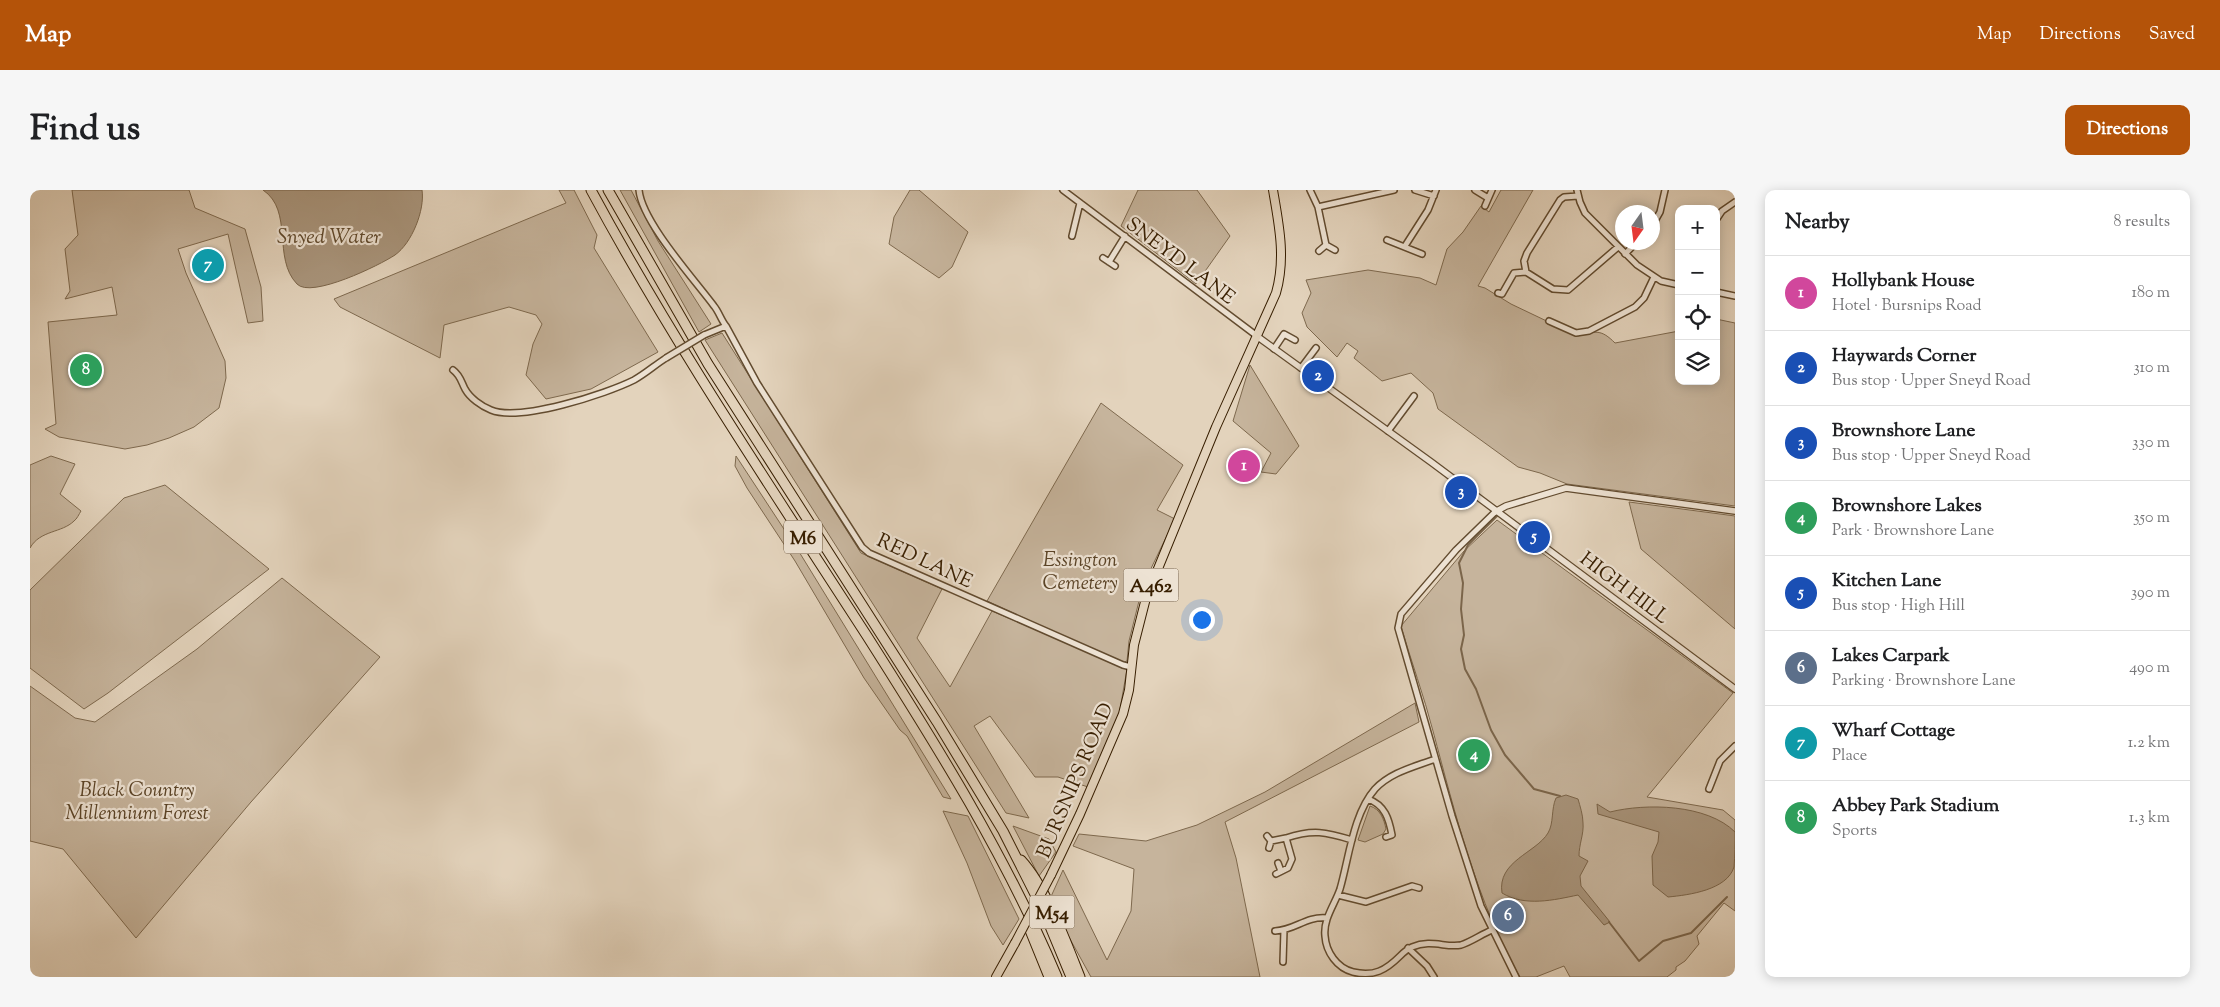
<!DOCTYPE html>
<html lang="en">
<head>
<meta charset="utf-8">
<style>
  body { margin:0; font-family:"Sorts Mill Goudy",serif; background:#f6f6f6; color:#202124 }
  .controls { position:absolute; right:15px; top:15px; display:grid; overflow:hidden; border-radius:10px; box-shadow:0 2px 12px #0003 }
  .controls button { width:45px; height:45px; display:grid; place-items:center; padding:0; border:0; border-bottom:1px solid #e0e0e0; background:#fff; color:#202124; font:25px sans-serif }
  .compass { position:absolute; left:1585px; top:15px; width:45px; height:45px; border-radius:50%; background:#fff; box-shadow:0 2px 12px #0003; rotate:194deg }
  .you { position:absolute; left:1171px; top:429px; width:18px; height:18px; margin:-12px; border:4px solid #fff; border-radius:50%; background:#1a73e8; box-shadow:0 0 0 8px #1a73e833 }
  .badge { display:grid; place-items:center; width:32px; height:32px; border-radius:50%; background:#b45309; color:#fff; font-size:16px; font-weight:700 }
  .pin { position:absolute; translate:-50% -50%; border:2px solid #fff; box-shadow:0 1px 5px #0006 }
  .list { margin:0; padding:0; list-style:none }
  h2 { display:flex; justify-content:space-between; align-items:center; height:65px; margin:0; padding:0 20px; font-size:21px }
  h2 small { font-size:16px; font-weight:400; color:#757577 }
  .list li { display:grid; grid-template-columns:32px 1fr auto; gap:15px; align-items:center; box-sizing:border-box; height:75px; padding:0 20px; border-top:1px solid #e0e0e0 }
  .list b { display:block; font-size:19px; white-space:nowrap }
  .list p { margin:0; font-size:16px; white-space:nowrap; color:#757577 }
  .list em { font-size:16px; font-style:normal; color:#757577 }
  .icon { flex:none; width:28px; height:28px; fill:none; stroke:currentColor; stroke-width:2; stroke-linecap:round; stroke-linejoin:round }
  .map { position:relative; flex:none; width:1705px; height:787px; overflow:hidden; border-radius:10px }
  header { display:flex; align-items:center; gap:30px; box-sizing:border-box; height:70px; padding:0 25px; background:#b45309; color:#fff }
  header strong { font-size:24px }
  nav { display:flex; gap:28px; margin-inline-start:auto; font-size:18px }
  .intro { display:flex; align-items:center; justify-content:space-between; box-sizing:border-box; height:120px; padding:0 30px }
  h1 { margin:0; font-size:35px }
  .button { padding:12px 22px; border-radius:10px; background:#b45309; color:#fff; font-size:18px; font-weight:700 }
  main { display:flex; gap:30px; padding:0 30px }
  aside { flex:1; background:#fff; border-radius:10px; box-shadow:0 2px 12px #0003 }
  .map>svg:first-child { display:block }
  .green { fill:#c6b49c; stroke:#7e694e }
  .water { fill:#a9957c; stroke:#7b654a }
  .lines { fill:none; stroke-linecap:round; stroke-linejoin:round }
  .stream { stroke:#7b654a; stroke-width:2 }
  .minor-casing { stroke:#624b2f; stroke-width:8 }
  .tertiary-casing { stroke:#624b2f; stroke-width:8 }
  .primary-casing { stroke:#371e00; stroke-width:10 }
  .motorway-casing { stroke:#371e00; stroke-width:11 }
  .minor { stroke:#ede2d3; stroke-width:5 }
  .tertiary { stroke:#ede2d3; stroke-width:5.5 }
  .primary { stroke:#e3d3bc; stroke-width:8 }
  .motorway { stroke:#e3d3bc; stroke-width:9 }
  .minor-bridge-casing { stroke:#624b2f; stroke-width:8; stroke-linecap:butt }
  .primary-bridge-casing { stroke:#371e00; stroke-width:10; stroke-linecap:butt }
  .minor-bridge { stroke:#ede2d3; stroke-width:5 }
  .primary-bridge { stroke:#e3d3bc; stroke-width:8 }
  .labels { text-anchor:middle; stroke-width:4.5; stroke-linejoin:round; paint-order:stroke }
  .shield { fill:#ede2d3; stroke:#6e593f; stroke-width:1 }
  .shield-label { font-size:19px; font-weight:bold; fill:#371e00 }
  .street-label { font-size:20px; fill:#371e00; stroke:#ede2d3 }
  .park-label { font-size:20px; font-style:italic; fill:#5b4427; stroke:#ede2d3 }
  .water-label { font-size:21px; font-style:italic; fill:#5f482b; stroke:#ede2d3 }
</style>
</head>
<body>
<header>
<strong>Map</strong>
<nav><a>Map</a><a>Directions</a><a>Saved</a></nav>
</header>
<div class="intro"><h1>Find us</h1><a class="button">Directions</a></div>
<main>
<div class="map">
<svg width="1705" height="787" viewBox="0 0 1705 787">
  <rect width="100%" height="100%" fill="#e3d3bc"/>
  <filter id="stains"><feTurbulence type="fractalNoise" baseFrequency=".004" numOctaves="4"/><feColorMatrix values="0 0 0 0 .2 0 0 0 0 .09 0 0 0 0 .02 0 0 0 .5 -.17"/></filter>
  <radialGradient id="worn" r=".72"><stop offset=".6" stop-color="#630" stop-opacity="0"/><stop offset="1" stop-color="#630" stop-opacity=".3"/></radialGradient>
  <!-- green -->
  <path class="green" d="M42 0H159L165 18 215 39 231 97 233 131 218 133 198 44 148 59 156 83 195 171 196 188 189 218 164 237 139 248 117 255 95 259 29 247 15 239 26 234 18 132 87 125 82 97 35 109 40 101 35 59 48 45Z
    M529 0H544L567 45 564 58 628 162 561 199 516 209 496 185 503 154 512 134 506 125 479 117 414 135 410 168 310 117 304 109 536 13Z
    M590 0H601L628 51 681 134 669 142Z
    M880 0H889L938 42 922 77 909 88 859 54 864 27Z
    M1108 0H1167L1200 46 1166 94 1091 36Z
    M1471 0H1503L1448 96 1455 98 1481 114 1548 146C1566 141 1571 139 1585 153L1649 141V191H1686V129L1705 133V316L1537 294 1510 283 1488 277 1408 219 1403 203 1381 183 1352 191 1324 168 1328 161 1317 153 1307 167 1277 137 1272 123 1281 103 1276 90 1338 80 1390 88 1406 95 1417 59 1433 42 1451 16 1459 22Z
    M692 143 831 363 912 399 887 448 920 497 962 421 1097 479 1089 525 1058 597 1028 587H1005L960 526 944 536 999 628 976 623 675 150Z
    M1220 175 1269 256 1246 284 1231 282 1241 263 1203 231Z
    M1071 213 1153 275 1127 320 1145 329 1113 395 1099 451 1097 471 1092 473 957 411Z
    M21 266 45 274 30 304 51 321C49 324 47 329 44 331 32 343 10 340 0 358V275Z
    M706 266 771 365 921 609 913 607 877 546 870 540 834 488 765 371 717 298 705 276Z
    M135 295 239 379 78 503 54 519 0 478V400L94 308Z
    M1599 312 1705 326V439L1611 359Z
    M1467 330 1703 503 1617 607 1693 620 1705 630V721L1694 713 1667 746 1669 754 1655 771 1646 777V780L1637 787H1540L1534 776 1506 787H1490C1447 713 1425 623 1403 541 1394 506 1381 471 1371 436L1434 361Z
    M252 388 350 467 221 612 106 748 33 659 0 651V496L45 528 65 532 167 459Z
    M1385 513 1389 532 1195 632 1206 668 1230 787H1061L1019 711 1033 680 1077 770 1101 721 1104 679 1043 656 1049 644 1116 651 1167 635 1235 602Z
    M1340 616C1350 619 1354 629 1356 639L1353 644 1335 652 1328 650Z
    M913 621 938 626 989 729 973 755 961 736 937 673Z
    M983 636 1019 649 1026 662 1009 686Z"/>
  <!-- water -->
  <path class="water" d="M233 0H392C395 20 382 53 365 65 350 75 281 109 267 94 242 68 264 21 233 0Z
    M1536 605 1548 609C1550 616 1553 625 1553 633 1554 644 1549 654 1549 666L1558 671 1550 686 1551 696 1580 732 1574 735 1548 705C1524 710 1495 717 1472 703 1467 671 1506 663 1518 643 1524 633 1521 619 1526 608Z
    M1567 614 1580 622C1616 613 1677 614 1705 642 1705 652 1705 667 1704 677 1697 700 1659 705 1638 707L1623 695 1622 666 1628 652 1629 642 1568 624Z"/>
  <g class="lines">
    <!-- stream -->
    <path class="stream" d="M1468 325 1438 355 1429 373 1433 393 1431 419 1434 445 1431 459 1435 479 1446 499 1461 540 1475 565 1504 599 1530 606
      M1579 732 1609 771 1633 751 1661 743 1697 707"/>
    <defs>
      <path id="minor" d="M609 0C612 32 664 89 684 116 689 122 691 130 696 136L674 145
        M1033 0 1227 146
        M1280 0 1288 17 1296 55
        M1385 0 1404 6
        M1445 0 1458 8
        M1547 0 1550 12 1555 23 1607 75 1631 91 1649 95
        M1548 6 1534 7 1530 10 1497 63 1494 71 1496 82 1523 99 1538 100 1588 57
        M1455 16 1462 0
        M1288 17 1364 0
        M1686 30 1692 21 1705 12
        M1622 36 1630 22 1635 0
        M1042 46 1050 13
        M1357 50 1392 64
        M1375 56 1398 20 1406 0
        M1289 61 1296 55 1305 60
        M1595 64 1607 52
        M1073 68 1085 76
        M1079 72 1095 46
        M1686 102 1705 106
        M1468 103 1472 104 1484 83 1496 82
        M1519 131 1546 143 1559 141 1605 117 1614 108 1624 87
        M696 136 727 193 832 357 839 363 1093 475 1101 477
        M1244 159 1254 144 1265 150
        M1271 178 1286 158
        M423 180C430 185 431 191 435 199 440 208 451 216 461 220 490 232 576 204 604 190 615 184 625 175 636 168
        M1358 241 1384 206
        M1465 322 1426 360 1371 424 1368 438 1422 626 1451 716 1486 787
        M1405 569C1384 577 1361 582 1345 599 1323 624 1319 668 1310 699 1305 714 1293 729 1295 746 1296 762 1307 778 1323 782 1344 787 1356 780 1370 766 1374 762 1377 759 1382 757 1401 749 1416 758 1431 755 1441 752 1452 744 1462 740
        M1679 599 1690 571 1705 556
        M1338 609C1355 615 1359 629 1362 645L1356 647
        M1237 646 1241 651 1239 658
        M1241 651 1256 648
        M1248 673 1251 681
        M1246 684 1258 678 1262 669 1256 648C1283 639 1296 642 1322 650
        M1308 705 1336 712 1382 696 1389 698
        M1245 741C1266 740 1275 726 1297 728
        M1378 758 1397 776 1404 787
        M1253 772 1254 740"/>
      <path id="tertiary" d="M1228 147 1401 272 1705 499
        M1465 322 1476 316 1536 298 1705 321"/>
      <path id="primary" d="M1021 685 1050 624 1093 524 1099 500 1104 455 1116 408 1186 237 1246 103C1256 68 1249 35 1243 0
        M966 787 985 753"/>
      <path id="motorway" d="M561 0C644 154 742 299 837 446 907 556 976 666 1027 787
        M578 0 678 174 907 532 973 641 1014 722 1041 787
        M991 670C1016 697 1036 752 1050 787
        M997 733 1019 787"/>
    </defs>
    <!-- minor casing -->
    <use href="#minor" class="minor-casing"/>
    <!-- tertiary casing -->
    <use href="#tertiary" class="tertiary-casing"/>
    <!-- primary casing -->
    <use href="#primary" class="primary-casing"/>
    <!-- motorway casing -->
    <use href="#motorway" class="motorway-casing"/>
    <!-- minor -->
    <use href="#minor" class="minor"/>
    <!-- tertiary -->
    <use href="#tertiary" class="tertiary"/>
    <!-- primary -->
    <use href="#primary" class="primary"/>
    <!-- motorway -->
    <use href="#motorway" class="motorway"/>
    <defs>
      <path id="minor-bridge" d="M636 168 674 145"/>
      <path id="primary-bridge" d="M985 753 1021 685"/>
    </defs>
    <!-- minor-bridge casing -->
    <use href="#minor-bridge" class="minor-bridge-casing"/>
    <!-- primary-bridge casing -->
    <use href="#primary-bridge" class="primary-bridge-casing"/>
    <!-- minor-bridge -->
    <use href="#minor-bridge" class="minor-bridge"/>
    <!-- primary-bridge -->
    <use href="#primary-bridge" class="primary-bridge"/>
  </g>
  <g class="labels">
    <!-- shield labels -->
    <g class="shield">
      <rect x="754" y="330.5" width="38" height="33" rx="4"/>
      <rect x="1093.5" y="378.5" width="55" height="33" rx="4"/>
      <rect x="999.5" y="705.5" width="45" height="33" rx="4"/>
    </g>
    <g class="shield-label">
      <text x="773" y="354">M6</text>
      <text x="1121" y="402">A462</text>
      <text x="1022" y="729">M54</text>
    </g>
    <!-- street labels -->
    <g class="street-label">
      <text transform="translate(1151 70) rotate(37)" y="7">SNEYD LANE</text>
      <text transform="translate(895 370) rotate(25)" y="7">RED LANE</text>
      <text transform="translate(1595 397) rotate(37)" y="7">HIGH HILL</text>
      <text transform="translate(1044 590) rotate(-67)" y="7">BURSNIPS ROAD</text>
    </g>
    <!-- park labels -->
    <g class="park-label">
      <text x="1050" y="376">Essington<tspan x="1050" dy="23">Cemetery</tspan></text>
      <text x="107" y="606">Black Country<tspan x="107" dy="23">Millennium Forest</tspan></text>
    </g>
    <!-- water labels -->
    <g class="water-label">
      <text x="299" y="53">Snyed Water</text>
    </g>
  </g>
  <rect width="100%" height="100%" filter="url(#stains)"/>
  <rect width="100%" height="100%" fill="url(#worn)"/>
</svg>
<div class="controls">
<button>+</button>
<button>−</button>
<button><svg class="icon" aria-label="locate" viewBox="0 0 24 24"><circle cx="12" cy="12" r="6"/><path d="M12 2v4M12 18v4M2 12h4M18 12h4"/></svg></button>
<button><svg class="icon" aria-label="layers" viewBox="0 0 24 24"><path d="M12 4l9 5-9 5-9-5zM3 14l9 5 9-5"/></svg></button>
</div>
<svg class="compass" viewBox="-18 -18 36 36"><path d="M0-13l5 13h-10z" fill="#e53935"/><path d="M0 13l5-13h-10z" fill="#757577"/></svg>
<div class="you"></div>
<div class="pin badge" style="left:1214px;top:276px;background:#d1479c">1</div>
<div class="pin badge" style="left:1288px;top:186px;background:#1a4fb4">2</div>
<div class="pin badge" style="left:1431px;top:302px;background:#1a4fb4">3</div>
<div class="pin badge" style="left:1444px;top:565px;background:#2e9e5b">4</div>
<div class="pin badge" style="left:1504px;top:347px;background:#1a4fb4">5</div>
<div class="pin badge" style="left:1478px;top:726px;background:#5c6f8a">6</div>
<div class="pin badge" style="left:178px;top:75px;background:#0f9aa8">7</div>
<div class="pin badge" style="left:56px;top:180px;background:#2e9e5b">8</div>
</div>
<aside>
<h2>Nearby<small>8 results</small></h2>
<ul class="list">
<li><span class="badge" style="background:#d1479c">1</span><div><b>Hollybank House</b><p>Hotel · Bursnips Road</p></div><em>180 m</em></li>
<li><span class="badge" style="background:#1a4fb4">2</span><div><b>Haywards Corner</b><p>Bus stop · Upper Sneyd Road</p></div><em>310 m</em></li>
<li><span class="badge" style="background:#1a4fb4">3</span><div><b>Brownshore Lane</b><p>Bus stop · Upper Sneyd Road</p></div><em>330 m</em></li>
<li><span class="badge" style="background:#2e9e5b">4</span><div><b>Brownshore Lakes</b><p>Park · Brownshore Lane</p></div><em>350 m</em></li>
<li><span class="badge" style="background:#1a4fb4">5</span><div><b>Kitchen Lane</b><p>Bus stop · High Hill</p></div><em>390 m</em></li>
<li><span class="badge" style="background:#5c6f8a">6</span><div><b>Lakes Carpark</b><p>Parking · Brownshore Lane</p></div><em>490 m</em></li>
<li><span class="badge" style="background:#0f9aa8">7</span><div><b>Wharf Cottage</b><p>Place</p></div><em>1.2 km</em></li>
<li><span class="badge" style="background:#2e9e5b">8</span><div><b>Abbey Park Stadium</b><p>Sports</p></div><em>1.3 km</em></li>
</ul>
</aside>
</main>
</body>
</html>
